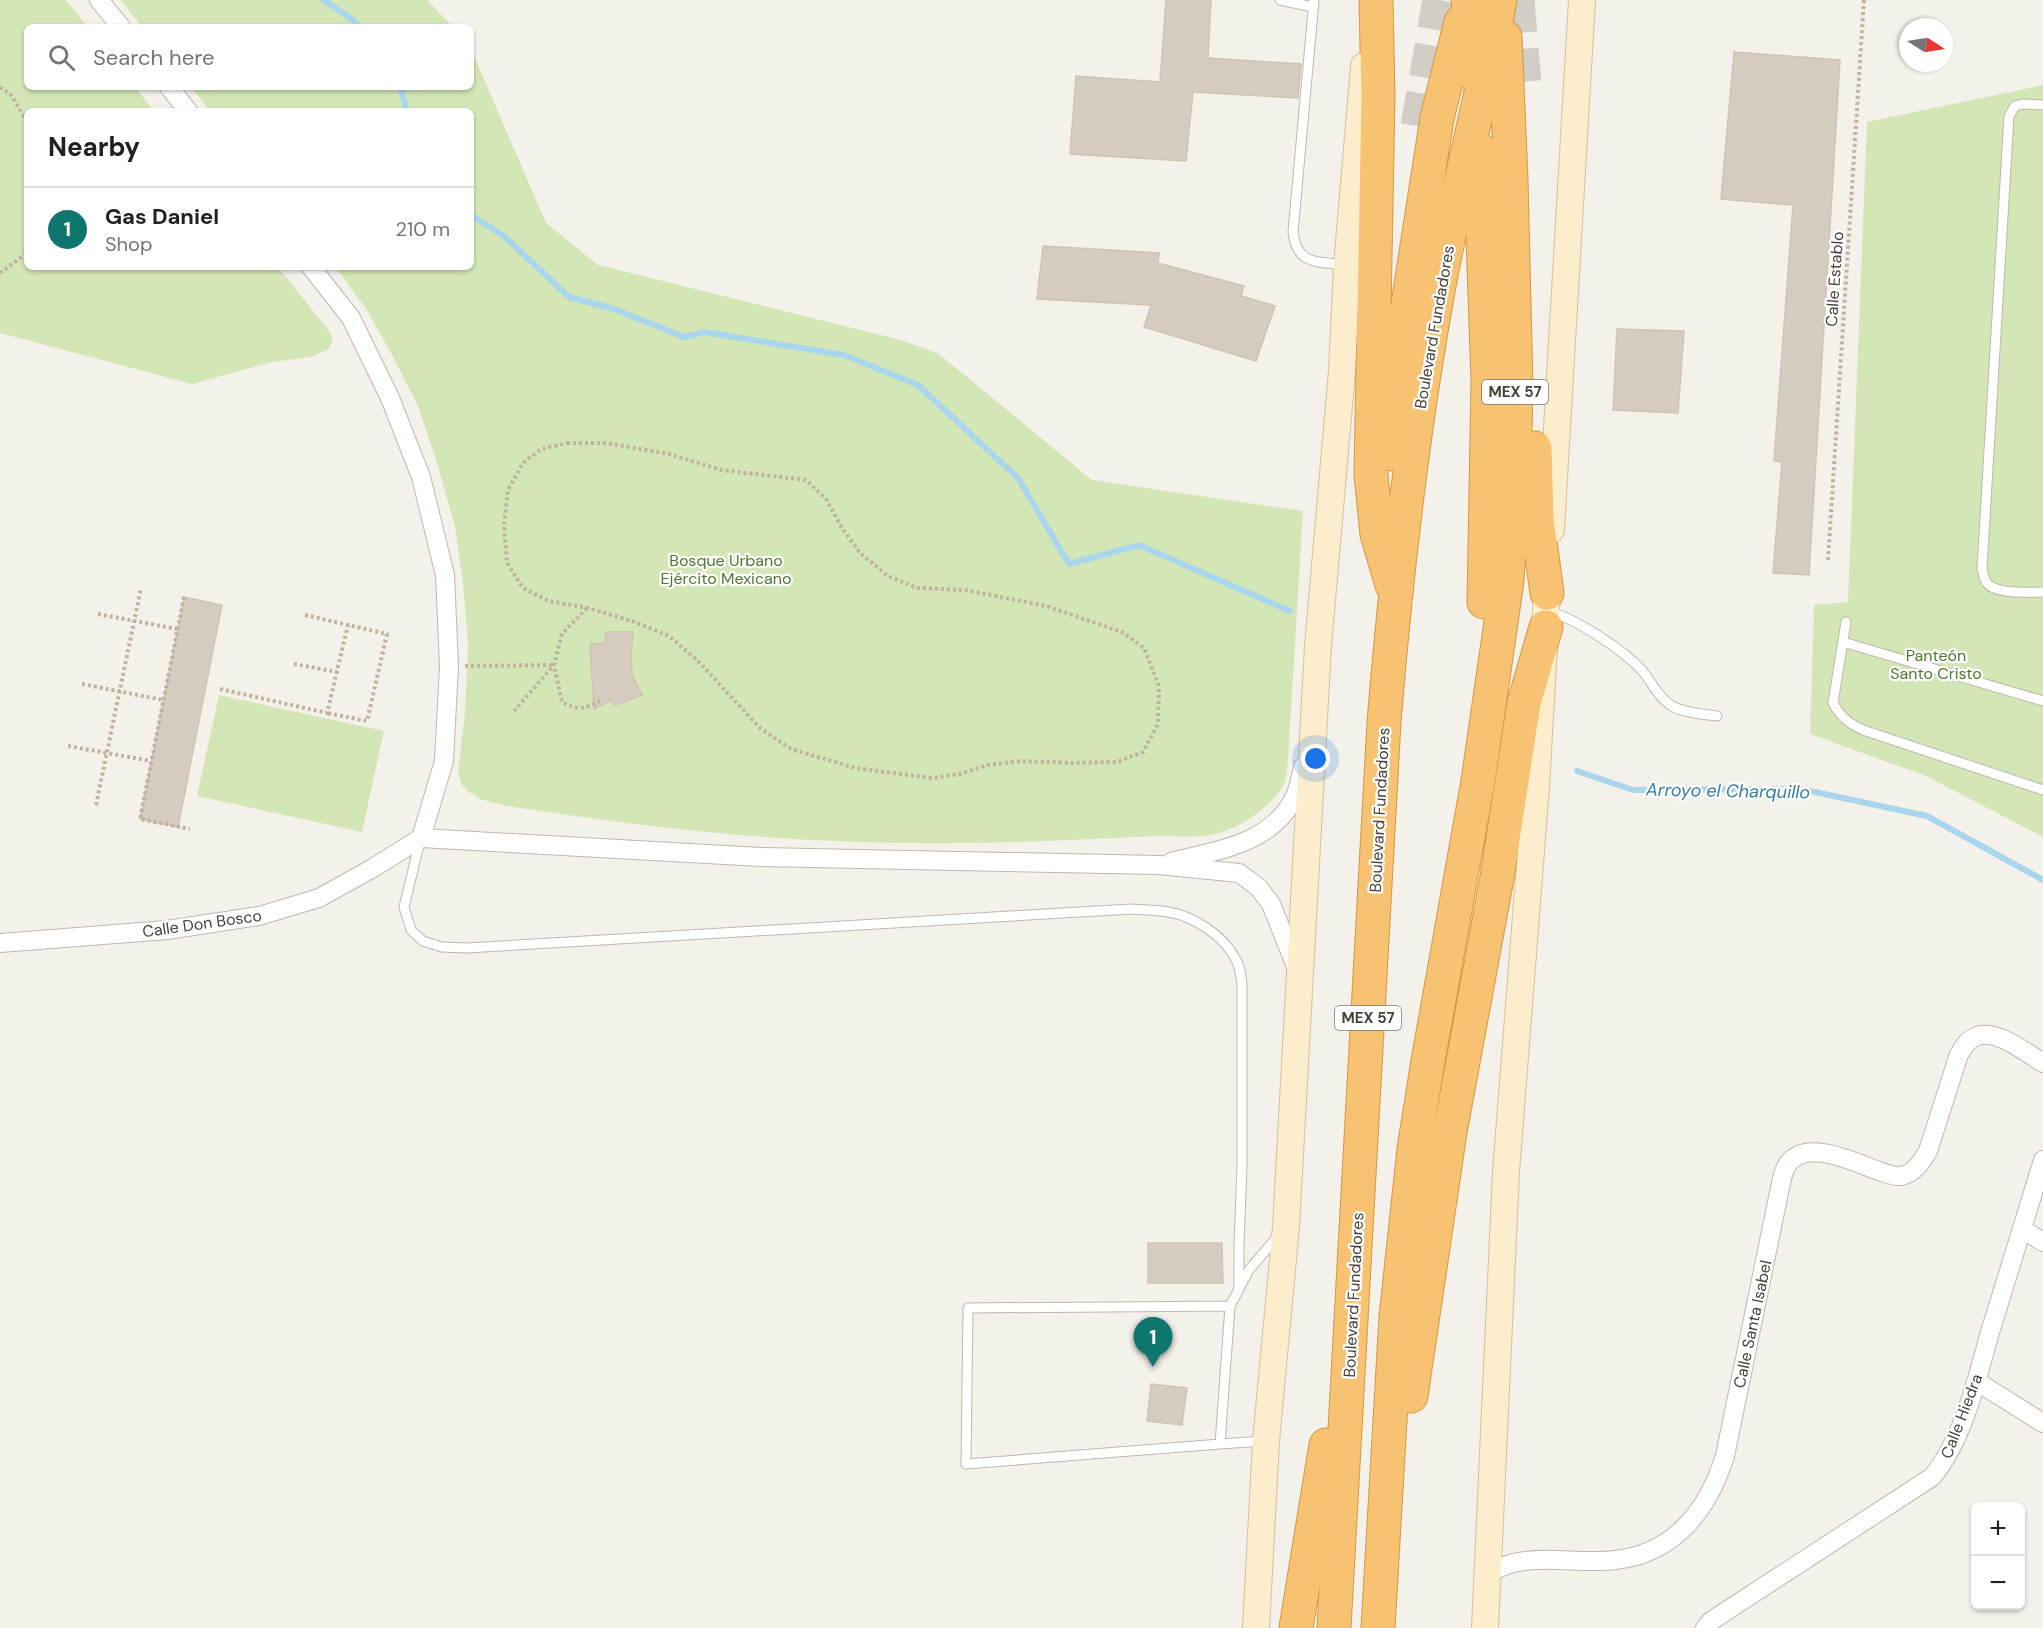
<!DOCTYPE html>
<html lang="en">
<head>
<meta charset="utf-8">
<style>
  body { margin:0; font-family:"DM Sans",sans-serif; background:#f2f2f2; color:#202124 }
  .controls { position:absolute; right:18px; bottom:18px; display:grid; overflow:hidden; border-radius:9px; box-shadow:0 2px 4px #0004 }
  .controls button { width:54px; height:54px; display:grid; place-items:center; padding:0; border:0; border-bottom:2px solid #e0e0e0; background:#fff; color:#202124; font:30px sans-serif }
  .compass { position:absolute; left:1899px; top:18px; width:54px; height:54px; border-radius:50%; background:#fff; box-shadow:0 2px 4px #0004; rotate:102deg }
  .you { position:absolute; left:1316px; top:759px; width:21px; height:21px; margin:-15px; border:4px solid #fff; border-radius:50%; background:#1a73e8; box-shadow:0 0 0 9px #1a73e833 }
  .badge { display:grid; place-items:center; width:39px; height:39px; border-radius:50%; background:#0f766e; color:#fff; font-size:20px; font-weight:700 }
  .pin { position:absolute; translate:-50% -50px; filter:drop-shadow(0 2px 3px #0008) }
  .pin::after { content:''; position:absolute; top:32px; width:21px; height:18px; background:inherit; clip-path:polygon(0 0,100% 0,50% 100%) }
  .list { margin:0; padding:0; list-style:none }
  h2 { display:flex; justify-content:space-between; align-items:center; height:78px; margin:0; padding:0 24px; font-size:26px }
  h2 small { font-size:20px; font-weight:400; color:#757577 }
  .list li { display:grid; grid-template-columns:39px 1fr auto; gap:18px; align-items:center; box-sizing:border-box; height:84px; padding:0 24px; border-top:2px solid #e0e0e0 }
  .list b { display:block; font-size:22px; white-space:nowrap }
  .list p { margin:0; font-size:20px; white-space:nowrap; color:#757577 }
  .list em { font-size:20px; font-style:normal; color:#757577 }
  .icon { flex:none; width:33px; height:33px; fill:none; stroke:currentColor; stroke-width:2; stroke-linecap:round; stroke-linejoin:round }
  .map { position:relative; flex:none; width:2043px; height:1628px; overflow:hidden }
  .search { position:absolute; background:#fff; box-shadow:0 2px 4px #0004; left:24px; top:24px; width:450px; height:66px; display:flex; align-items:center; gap:15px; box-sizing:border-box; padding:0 21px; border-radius:9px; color:#757577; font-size:22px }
  .panel { position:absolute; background:#fff; box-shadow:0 2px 4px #0004; left:24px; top:108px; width:450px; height:162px; border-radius:9px }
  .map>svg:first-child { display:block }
  .green { fill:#d3e6b5 }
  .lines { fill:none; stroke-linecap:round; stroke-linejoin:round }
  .stream { stroke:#aad6ed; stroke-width:6 }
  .building { fill:#d5ccc0; stroke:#d0c3b4; stroke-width:1.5 }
  .motorway-tunnel { stroke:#d2cec6; stroke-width:33; stroke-dasharray:33 16; stroke-linecap:butt }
  .service-casing { stroke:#bfb8ad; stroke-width:11 }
  .minor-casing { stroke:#bfb8ad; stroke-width:20 }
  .secondary-casing { stroke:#d2c19c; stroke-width:28 }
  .motorway-casing { stroke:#d69842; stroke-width:35 }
  .path { stroke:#c1b39f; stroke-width:4; stroke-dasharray:3 3; stroke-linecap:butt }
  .service { stroke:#fff; stroke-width:9 }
  .minor { stroke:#fff; stroke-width:18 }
  .secondary { stroke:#fceecc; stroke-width:26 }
  .motorway { stroke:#f7c373; stroke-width:33 }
  .labels { text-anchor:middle; stroke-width:4.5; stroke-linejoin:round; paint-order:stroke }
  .shield { fill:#fff; stroke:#7f7a74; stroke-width:1.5 }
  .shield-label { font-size:15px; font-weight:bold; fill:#484138 }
  .street-label { font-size:16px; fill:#484138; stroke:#fff }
  .park-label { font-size:16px; fill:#4e782e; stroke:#fff }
  .water-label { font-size:18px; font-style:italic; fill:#347da8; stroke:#fff }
</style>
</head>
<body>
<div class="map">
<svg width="2043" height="1628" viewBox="0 0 2043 1628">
  <rect width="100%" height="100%" fill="#f4f1ea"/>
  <!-- green -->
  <path class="green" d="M0 0H66L88 27H27V87H135L154 111H27V267H278L330 332 333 342 327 350 311 357 272 362 192 384 0 333Z
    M121 0H427L453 27H142Z
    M471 49 546 223 598 265 901 340 939 354 1092 480 1303 511 1288 759C1287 767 1287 779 1283 786 1269 807 1243 827 1218 833 1199 839 1179 836 1159 836 1137 837 1114 838 1091 839 978 845 863 845 750 836 667 829 585 818 502 805L480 799 469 792 462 785 458 772 465 712 468 644 463 583 455 527 436 459 418 406 392 355 367 310 335 267H471V111H210L191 87H471Z
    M2043 85V837L1926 776 1810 734 1814 605 1848 602 1867 122Z
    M219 695 384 731 362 832 197 796Z"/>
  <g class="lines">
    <!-- stream -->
    <path class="stream" d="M324 0 353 20 360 27
      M400 87 407 111
      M471 215 504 236 569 297 614 309 684 337 705 332 844 355 918 385 1018 478 1069 564 1139 545 1290 611
      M1577 771 1633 790 1801 789 1927 816 2043 880"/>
  </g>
  <!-- building -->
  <path class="building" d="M1166 0H1211L1208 58 1301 64 1298 98 1193 92 1186 161 1070 154 1076 76 1160 82Z
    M1734 52 1840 60 1809 575 1773 573 1782 462 1774 461 1793 205 1721 199Z
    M1043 246 1159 253 1158 263 1244 286 1241 296 1275 306 1256 361 1144 327 1151 305 1037 299Z
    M1617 329 1684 331 1678 413 1613 410Z
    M184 597 222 605 178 827 140 819Z
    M606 632H633L631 653 632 675 642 695 615 705 612 700 594 709 590 644 605 643Z
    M1148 1243H1222L1223 1283H1148Z
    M1151 1384 1187 1388 1182 1425 1147 1421Z"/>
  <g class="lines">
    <!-- motorway-tunnel -->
    <path class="motorway-tunnel" d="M1518 0 1525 83
      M1417 126 1439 0"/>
    <defs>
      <path id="service" d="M1280 0 1313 7
        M1314 0 1293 232C1297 266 1317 261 1345 265
        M2043 105 2023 104 2015 106 2009 116 1982 568C1983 573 1984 578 1986 582 1995 595 2028 592 2043 592
        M1549 612C1576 618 1628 653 1645 674 1653 685 1660 699 1672 706 1684 713 1703 714 1717 716
        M1846 622 1833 703C1841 718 1851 725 1866 731L2043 790
        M1843 642 2043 701
        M420 841 404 907 411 930 423 941 442 947 466 948 1131 909C1143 910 1156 910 1168 912 1193 916 1223 935 1235 958 1240 966 1241 975 1242 985V1167L1239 1244V1287
        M1264 1441 1220 1444 1230 1306 1249 1270 1278 1236
        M1220 1444 966 1464 968 1308 1230 1306"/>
      <path id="minor" d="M99 0 121 27
        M169 87 188 111
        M311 267 351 318 390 398 421 477 445 575 449 666 444 761 421 838
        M421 838 761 857 1159 865 1239 873 1258 887 1271 904 1297 969
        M1171 862C1218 850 1274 844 1296 794 1299 786 1301 776 1303 767
        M0 943 167 930 259 916 319 898 373 868 421 838
        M2022 1229 2043 1242
        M1976 1381 2043 1423
        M1488 1573C1497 1569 1507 1564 1518 1562 1550 1556 1583 1564 1615 1560 1674 1554 1708 1510 1725 1456L1782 1178C1783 1174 1785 1169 1787 1165 1806 1137 1855 1163 1879 1171 1885 1173 1894 1177 1901 1176 1914 1174 1922 1161 1928 1151L1959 1054C1964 1047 1967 1040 1975 1037 1994 1027 2027 1053 2043 1063
        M1705 1628 1711 1621 1932 1477C1963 1440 1977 1379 1990 1332 2008 1275 2025 1218 2043 1160"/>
      <path id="secondary" d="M1551 530 1582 0
        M1256 1628 1266 1441 1286 1227 1318 646 1342 371 1347 266 1364 66
        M1485 1628 1506 1172 1536 787 1548 575"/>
      <path id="motorway" d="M1376 0 1378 95 1371 475 1377 534 1392 585
        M1468 0 1474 75
        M1480 150 1488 381 1484 602
        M1535 448 1537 520 1547 593
        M1393 454 1406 317 1437 118 1461 22
        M1411 1396 1450 1132 1497 878 1524 703 1546 627
        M1296 1628 1326 1445
        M1334 1628 1384 722C1396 574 1413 426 1440 280 1458 186 1483 94 1500 0
        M1378 1628 1396 1317 1414 1149 1428 1061 1478 781 1507 581 1514 475 1516 387 1511 180 1505 37"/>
    </defs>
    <!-- service casing -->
    <use href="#service" class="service-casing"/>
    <!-- minor casing -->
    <use href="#minor" class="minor-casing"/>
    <!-- secondary casing -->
    <use href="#secondary" class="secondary-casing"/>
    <!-- motorway casing -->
    <use href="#motorway" class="motorway-casing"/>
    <!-- path -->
    <path class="path" d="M0 87 11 95 27 121
      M0 273 27 253
      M567 443H607L669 454 721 470 806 480 826 499 842 528 860 553 888 576 917 588 965 590 1046 606 1122 632 1144 648 1159 686 1158 724 1143 752 1117 762 1072 763 1021 761 988 765 960 774 931 778 855 768 791 749 760 728 698 661 669 636 632 621 588 608 549 601 523 588 507 563 504 525 508 490 523 463 541 449Z
      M1828 560 1864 0
      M184 597 140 819 190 829
      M587 608 562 634 554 665 562 702C577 710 584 710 600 701
      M98 614 177 629
      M305 615 348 625
      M294 664 337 672
      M465 666 554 665
      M82 684 163 700
      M220 689 327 713 348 625 387 634 367 721 327 713
      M514 711 553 666
      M68 746 151 761
      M96 805 141 588"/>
    <!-- service -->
    <use href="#service" class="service"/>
    <!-- minor -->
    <use href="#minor" class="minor"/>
    <!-- secondary -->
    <use href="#secondary" class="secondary"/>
    <!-- motorway -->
    <use href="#motorway" class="motorway"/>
  </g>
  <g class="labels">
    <!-- shield labels -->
    <g class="shield">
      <rect x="1482" y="380" width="66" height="24" rx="4.5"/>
      <rect x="1335" y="1006" width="66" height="24" rx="4.5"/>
    </g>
    <g class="shield-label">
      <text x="1515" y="397">MEX 57</text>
      <text x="1368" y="1023">MEX 57</text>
    </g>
    <!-- street labels -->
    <g class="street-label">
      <text transform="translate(1834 279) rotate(-86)" y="6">Calle Establo</text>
      <text transform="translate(1434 327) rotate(-80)" y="6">Boulevard Fundadores</text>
      <text transform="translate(1379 810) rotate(-87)" y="6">Boulevard Fundadores</text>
      <text transform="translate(202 923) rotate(-8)" y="6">Calle Don Bosco</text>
      <text transform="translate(1353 1295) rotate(-87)" y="6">Boulevard Fundadores</text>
      <text transform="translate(1752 1324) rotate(-78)" y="6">Calle Santa Isabel</text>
      <text transform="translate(1961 1416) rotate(-69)" y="6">Calle Hiedra</text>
    </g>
    <!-- park labels -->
    <g class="park-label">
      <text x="726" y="566">Bosque Urbano<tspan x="726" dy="18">Ejército Mexicano</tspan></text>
      <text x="1936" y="661">Panteón<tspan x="1936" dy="18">Santo Cristo</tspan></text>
    </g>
    <!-- water labels -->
    <g class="water-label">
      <text transform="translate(1728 791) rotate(1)" y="6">Arroyo el Charquillo</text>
    </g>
  </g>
</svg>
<div class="controls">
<button>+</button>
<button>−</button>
</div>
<svg class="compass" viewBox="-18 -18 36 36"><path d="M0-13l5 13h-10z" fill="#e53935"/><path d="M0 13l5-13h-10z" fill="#757577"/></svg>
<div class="you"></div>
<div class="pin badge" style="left:1153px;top:1367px">1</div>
<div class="search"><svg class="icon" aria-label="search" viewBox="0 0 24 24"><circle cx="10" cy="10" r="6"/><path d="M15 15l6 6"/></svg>Search here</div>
<section class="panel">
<h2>Nearby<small></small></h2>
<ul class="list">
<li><span class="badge">1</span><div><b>Gas Daniel</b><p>Shop</p></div><em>210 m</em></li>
</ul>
</section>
</div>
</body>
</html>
